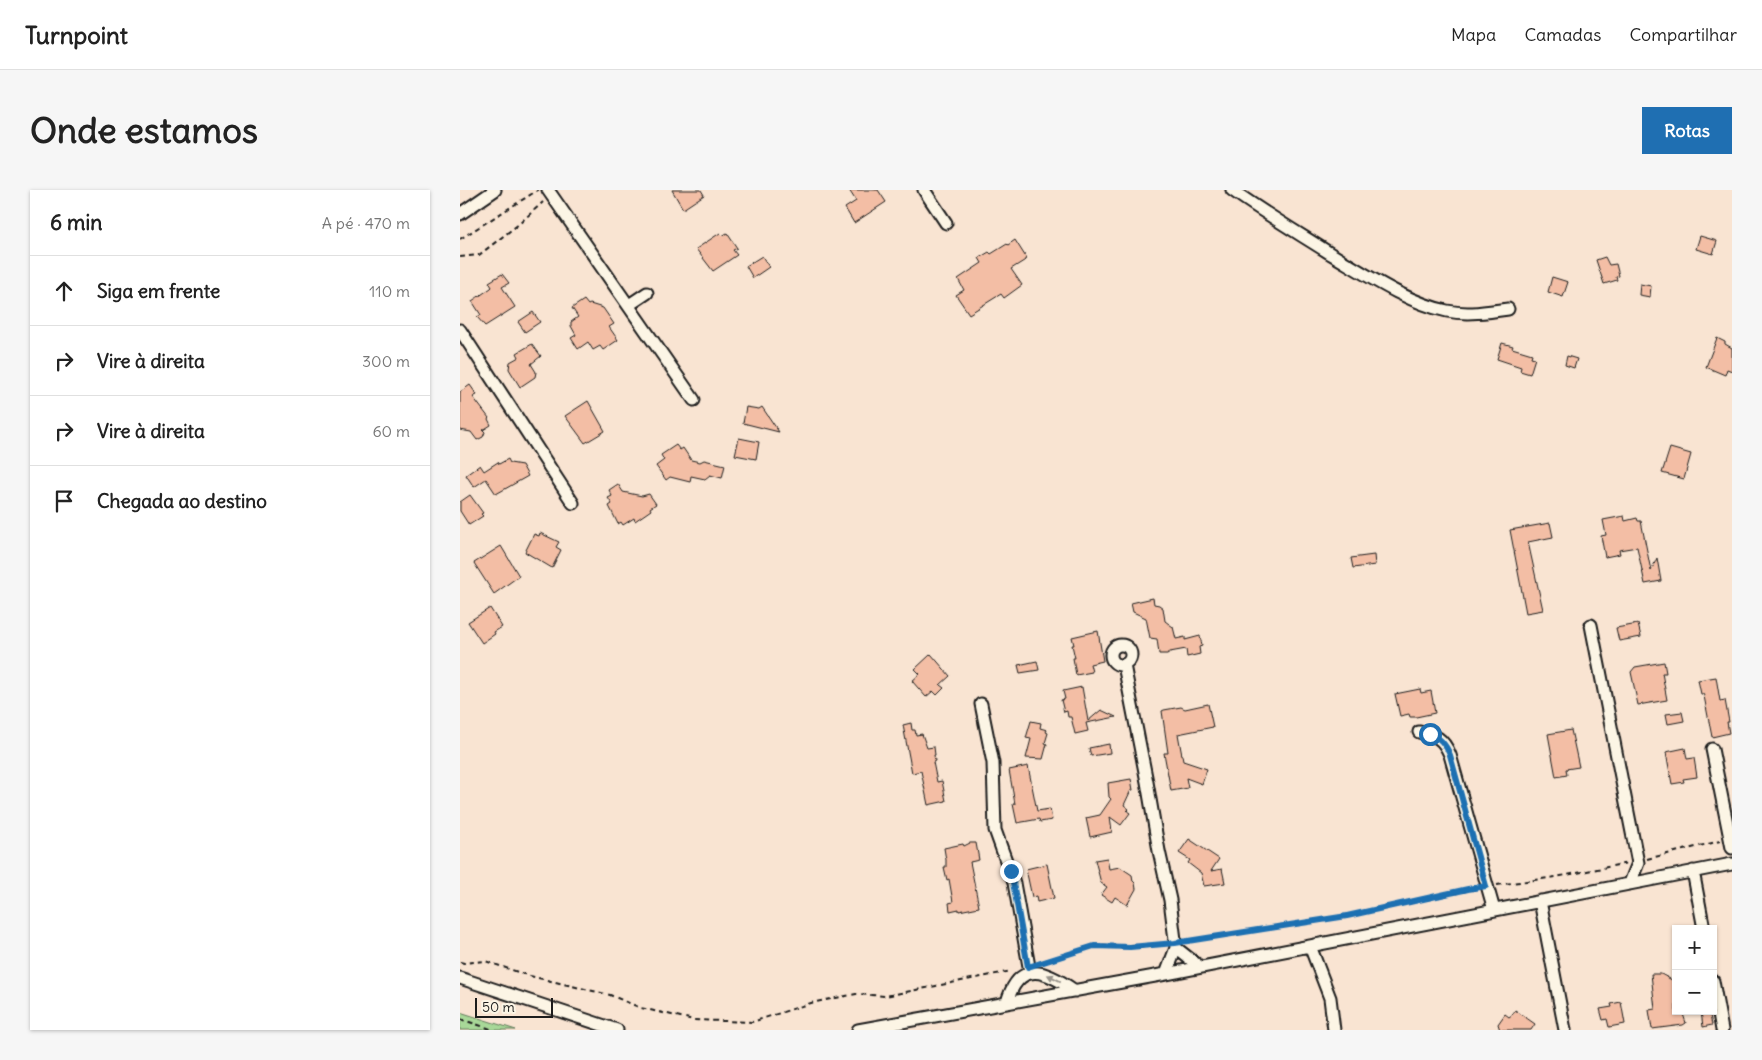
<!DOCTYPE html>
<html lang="pt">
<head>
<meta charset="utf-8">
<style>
  body { margin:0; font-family:Delius,sans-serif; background:#f6f6f6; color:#222 }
  .controls { position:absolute; right:15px; bottom:15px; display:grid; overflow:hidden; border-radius:0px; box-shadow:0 1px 4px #0004 }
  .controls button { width:45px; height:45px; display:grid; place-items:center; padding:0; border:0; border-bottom:1px solid #e0e0e0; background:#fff; color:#222; font:25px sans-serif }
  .scale { position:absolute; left:15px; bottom:12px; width:78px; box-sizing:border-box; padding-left:5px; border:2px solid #1c1c1c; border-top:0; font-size:14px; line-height:18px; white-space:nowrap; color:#1c1c1c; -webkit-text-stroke:4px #fcf5e5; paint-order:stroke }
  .stop { position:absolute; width:15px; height:15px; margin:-11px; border:4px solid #1f6fb2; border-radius:50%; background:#fff }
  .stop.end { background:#1f6fb2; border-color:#fff; box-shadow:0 1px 5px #0008 }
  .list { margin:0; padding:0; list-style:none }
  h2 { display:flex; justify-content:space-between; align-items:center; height:65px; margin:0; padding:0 20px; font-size:21px }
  h2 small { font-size:16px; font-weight:400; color:#767676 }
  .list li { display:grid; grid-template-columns:32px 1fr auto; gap:15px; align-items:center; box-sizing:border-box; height:70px; padding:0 20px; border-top:1px solid #e0e0e0 }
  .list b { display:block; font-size:19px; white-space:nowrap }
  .list em { font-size:16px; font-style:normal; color:#767676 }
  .icon { flex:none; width:28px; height:28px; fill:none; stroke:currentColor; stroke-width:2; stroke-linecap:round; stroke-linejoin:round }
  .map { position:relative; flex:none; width:1272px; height:840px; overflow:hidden; border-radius:0px }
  header { display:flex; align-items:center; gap:30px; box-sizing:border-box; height:70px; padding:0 25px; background:#fff; border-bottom:1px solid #e0e0e0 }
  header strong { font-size:24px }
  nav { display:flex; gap:28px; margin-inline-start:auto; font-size:18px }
  .intro { display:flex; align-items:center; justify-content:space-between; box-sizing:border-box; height:120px; padding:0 30px }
  h1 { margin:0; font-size:35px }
  .button { padding:12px 22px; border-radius:0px; background:#1f6fb2; color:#fff; font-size:18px; font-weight:700 }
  main { display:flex; gap:30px; padding:0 30px }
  aside { flex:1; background:#fff; border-radius:0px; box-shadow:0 1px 4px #0004 }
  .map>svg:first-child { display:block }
  .park { fill:#a8d898; stroke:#627a5a }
  .building { fill:#f3bea5; stroke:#1c1c1c }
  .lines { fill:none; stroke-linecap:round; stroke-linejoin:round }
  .minor-casing { stroke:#1c1c1c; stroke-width:15 }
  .path { stroke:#1c1c1c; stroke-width:2; stroke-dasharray:5 4; stroke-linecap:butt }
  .minor { stroke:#fcf5e5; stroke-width:11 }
  .oneway { fill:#97938b }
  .route { stroke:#1f6fb2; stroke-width:6 }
</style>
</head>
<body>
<header>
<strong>Turnpoint</strong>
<nav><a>Mapa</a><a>Camadas</a><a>Compartilhar</a></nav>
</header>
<div class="intro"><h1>Onde estamos</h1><a class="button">Rotas</a></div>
<main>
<aside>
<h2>6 min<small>A pé · 470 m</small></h2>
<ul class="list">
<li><svg class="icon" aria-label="ahead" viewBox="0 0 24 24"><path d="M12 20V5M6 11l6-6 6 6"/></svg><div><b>Siga em frente</b></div><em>110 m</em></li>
<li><svg class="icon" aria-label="right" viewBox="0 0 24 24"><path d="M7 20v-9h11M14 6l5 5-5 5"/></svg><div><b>Vire à direita</b></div><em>300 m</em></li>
<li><svg class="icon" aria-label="right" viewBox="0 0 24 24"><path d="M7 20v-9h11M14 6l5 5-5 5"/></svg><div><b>Vire à direita</b></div><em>60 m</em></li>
<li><svg class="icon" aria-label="arrive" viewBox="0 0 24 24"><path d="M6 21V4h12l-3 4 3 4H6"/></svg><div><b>Chegada ao destino</b></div></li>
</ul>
</aside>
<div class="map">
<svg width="1272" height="840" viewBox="0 0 1272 840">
  <rect width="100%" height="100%" fill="#f9e4d2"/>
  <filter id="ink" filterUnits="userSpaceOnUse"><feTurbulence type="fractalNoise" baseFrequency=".02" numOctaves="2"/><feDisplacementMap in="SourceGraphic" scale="10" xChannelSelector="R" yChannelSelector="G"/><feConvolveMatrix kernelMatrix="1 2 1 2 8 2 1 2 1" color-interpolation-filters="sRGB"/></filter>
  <g filter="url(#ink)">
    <!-- park -->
    <path class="park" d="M0 822 56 840H0Z"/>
    <!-- building -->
    <path class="building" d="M212 0H241L244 5 223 19Z
      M389 0H418L426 12 394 33 385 18 396 11Z
      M260 43 262 46 267 43 277 58 273 60 277 65 253 81 236 59Z
      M1240 46 1257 51 1253 64 1236 59Z
      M555 50 567 69 551 79 562 95 544 108 541 104 509 124 496 105 504 100 498 89 522 73 519 68 529 62 531 64 547 54 548 55Z
      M302 66 309 77 293 88 286 76Z
      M1145 67 1149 75 1156 74 1159 86 1156 87 1157 90 1144 94 1136 70Z
      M42 84 49 93 42 97 55 117 25 136 17 127 21 125 12 111 31 98 32 97 29 92Z
      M1092 87 1108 92 1103 107 1088 102Z
      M1180 94 1191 96 1190 107 1179 105Z
      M124 110 128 115 130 114 143 118 154 134 149 137 158 150 143 160 140 156 133 160 128 152 118 159 111 148 116 145 111 136V132L118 127 112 118Z
      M73 122 80 132 65 142 58 132Z
      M1257 148 1265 152V154L1272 158V181L1267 179 1265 185 1246 177Z
      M1042 153 1053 156 1052 158 1072 164 1071 167 1075 168 1070 184 1060 181 1061 177 1037 169Z
      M72 154 81 166 71 174 76 182 75 187 60 197 49 179 50 172 59 167 57 163Z
      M1107 166 1117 169 1114 178 1105 175Z
      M10 195 17 205 13 207 29 228 28 229 31 235 23 240 25 242 23 247 17 250 11 242 0 240V202Z
      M128 211 145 241 125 253 105 226Z
      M286 217 299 219 302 217 319 242 283 233Z
      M279 248 299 252 296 269 275 265Z
      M216 255 220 260 223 258 231 270 240 272 244 270 265 275 262 288 250 285 245 289 231 286 230 292 210 287 206 290 196 276 204 270 201 265Z
      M1210 258 1231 264 1224 289 1202 283Z
      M48 269 50 273 62 275 68 286 36 304 26 289 14 297 6 285 20 275 24 281 38 272 39 274Z
      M158 294 163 302 182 306 189 304 196 314 190 318 191 320 175 331 174 328 163 335 161 332 158 334 149 316 152 314 148 308 152 306 149 300Z
      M10 305 23 323 21 324 23 326 9 335 0 321V312Z
      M1164 326 1165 331 1177 328 1178 331H1181L1191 381 1197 368 1201 391 1185 394 1177 357 1159 360 1160 364 1145 367 1141 346 1146 345 1143 330Z
      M1090 333 1093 347 1068 352 1083 420 1066 423 1050 340Z
      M80 343 99 352 96 357 101 360 92 378 65 362 74 344 79 346Z
      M41 356 59 386 34 404 14 373Z
      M914 365 915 375 893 378 891 368Z
      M693 408 694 414 699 415 703 418 705 431 713 437 716 449 725 447V450L740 446 742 456 739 457 740 464 727 467 726 459 710 462 707 464H699L697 449 690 448 686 428 673 422 671 413Z
      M30 418 42 437 34 442 35 444 22 453 8 432Z
      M1178 434 1181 447 1159 451 1156 438Z
      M638 441 643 471 630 474 632 482 616 485 613 468H615L612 455H614L612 447Z
      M471 464 490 486 480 495 484 498 477 505 473 501 466 507 452 491 460 484 455 479Z
      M577 471 579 480 560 483 558 475Z
      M1204 472 1206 483H1202L1207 510 1178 515 1171 482 1175 477Z
      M1256 487 1260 511 1265 510 1269 532H1267L1269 543 1252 547 1244 506 1243 504H1241L1238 490Z
      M622 497 628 531 641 520 656 527 626 533 628 541 615 544 611 527H608L607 521 604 522 601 510 605 509 603 501Z
      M960 499 961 503 971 501 975 523 956 527H950L949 524 940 526 935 504Z
      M748 514 753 537 718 544 723 571 747 579 742 594 726 588 728 598 711 601 704 563H708L702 521 704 520 721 517 725 519Z
      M1222 522 1224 531 1208 534 1206 524Z
      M571 531 581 533 580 538 587 540 586 542 588 543 585 553 587 554 583 569 566 568 571 549 566 548Z
      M451 533 452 540H455L456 545 462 544 467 558 474 557 475 565H474L475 571 473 572 477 592 482 591 486 611 468 615 461 581 452 583 443 535Z
      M1111 540 1119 577 1106 579 1107 585 1096 587 1088 544Z
      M649 554 650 563 631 566 629 558Z
      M1225 558 1227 569 1234 568 1237 587 1223 589 1224 592 1212 594 1206 562Z
      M568 576 577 621 590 619 592 630 580 632 579 629 557 633 553 614H555L549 580Z
      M671 589 673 600H671L664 615 669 619 667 621 670 623 661 635 650 627 652 642 630 647 626 628 640 625 651 609 649 607 648 593Z
      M729 649 759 669 751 681 762 679 765 693 744 696 741 683 728 673 730 670 719 663Z
      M510 653H516L519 670 510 672 519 717 499 721V719L490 721 489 713 493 712 489 689 487 690 484 677H486V670L484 658 503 654 504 656Z
      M647 668 649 679 660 677 672 685 673 691 675 693 676 699 667 715 655 707 652 712 641 705 647 697 641 693 635 670Z
      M587 674 594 708 577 712 576 706 572 707 566 679Z
      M1191 784H1201L1212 790 1216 788V821H1222L1226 833 1223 835 1192 839 1189 820 1195 819Z
      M1161 812 1165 834 1149 837 1147 829 1143 830 1140 819 1152 817 1151 814Z
      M1055 820 1075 834 1071 840H1040L1038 834 1045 824 1049 827 1053 824Z
      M1241 821H1249L1252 835 1243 837Z"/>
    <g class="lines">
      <defs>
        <path id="minor" d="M88 0 234 210
          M464 0 486 33
          M772 0C804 23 838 43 871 64 905 84 948 113 987 121 1006 125 1028 122 1048 119
          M0 24 35 0
          M169 115 187 103
          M0 140 113 313
          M1131 435 1178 673 1170 693
          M651 465a10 10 0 1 1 20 0a10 10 0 1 1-20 0Z
          M664 475 687 592 699 661 710 710 716 758 706 784
          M521 514 533 573 535 640 554 693 570 782
          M959 542C976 545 983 548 990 565L1034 720
          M1252 559 1272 658
          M1233 681 1244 739
          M1080 711 1105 840
          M850 756 870 808 874 840
          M716 758 740 777
          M0 788 157 840
          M1253 791 1262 840
          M547 812C560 768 587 781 615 801
          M398 840 706 784 1272 674"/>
      </defs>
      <!-- minor casing -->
      <use href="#minor" class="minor-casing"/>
      <!-- path -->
      <path class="path" d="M0 49 78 0
        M0 67 19 65 59 34 83 12
        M1187 669 1260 651
        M1037 695 1096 687 1168 673
        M727 751 887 726 1017 698
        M0 772 4 773 25 771 70 786 150 805 181 818 234 830 292 832 351 813 396 804 426 806 551 781
        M582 773 633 756 669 757 705 754
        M0 829 34 840"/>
      <!-- minor -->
      <use href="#minor" class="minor"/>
    </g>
    <!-- one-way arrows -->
    <defs><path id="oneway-solid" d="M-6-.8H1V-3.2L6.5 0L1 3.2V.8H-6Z" transform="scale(1.25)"/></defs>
    <use class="oneway" href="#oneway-solid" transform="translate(594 788) rotate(-154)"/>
  </g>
  <g class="lines" filter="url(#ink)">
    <!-- route -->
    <path class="route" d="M551 681 568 777 634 756 670 757 715 753 887 726 1008 699 1026 696 990 565C986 555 980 547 970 544"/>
  </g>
</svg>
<div class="controls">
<button>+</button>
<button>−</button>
</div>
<div class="scale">50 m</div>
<div class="stop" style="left:970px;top:544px"></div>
<div class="stop end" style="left:551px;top:681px"></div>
</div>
</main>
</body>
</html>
